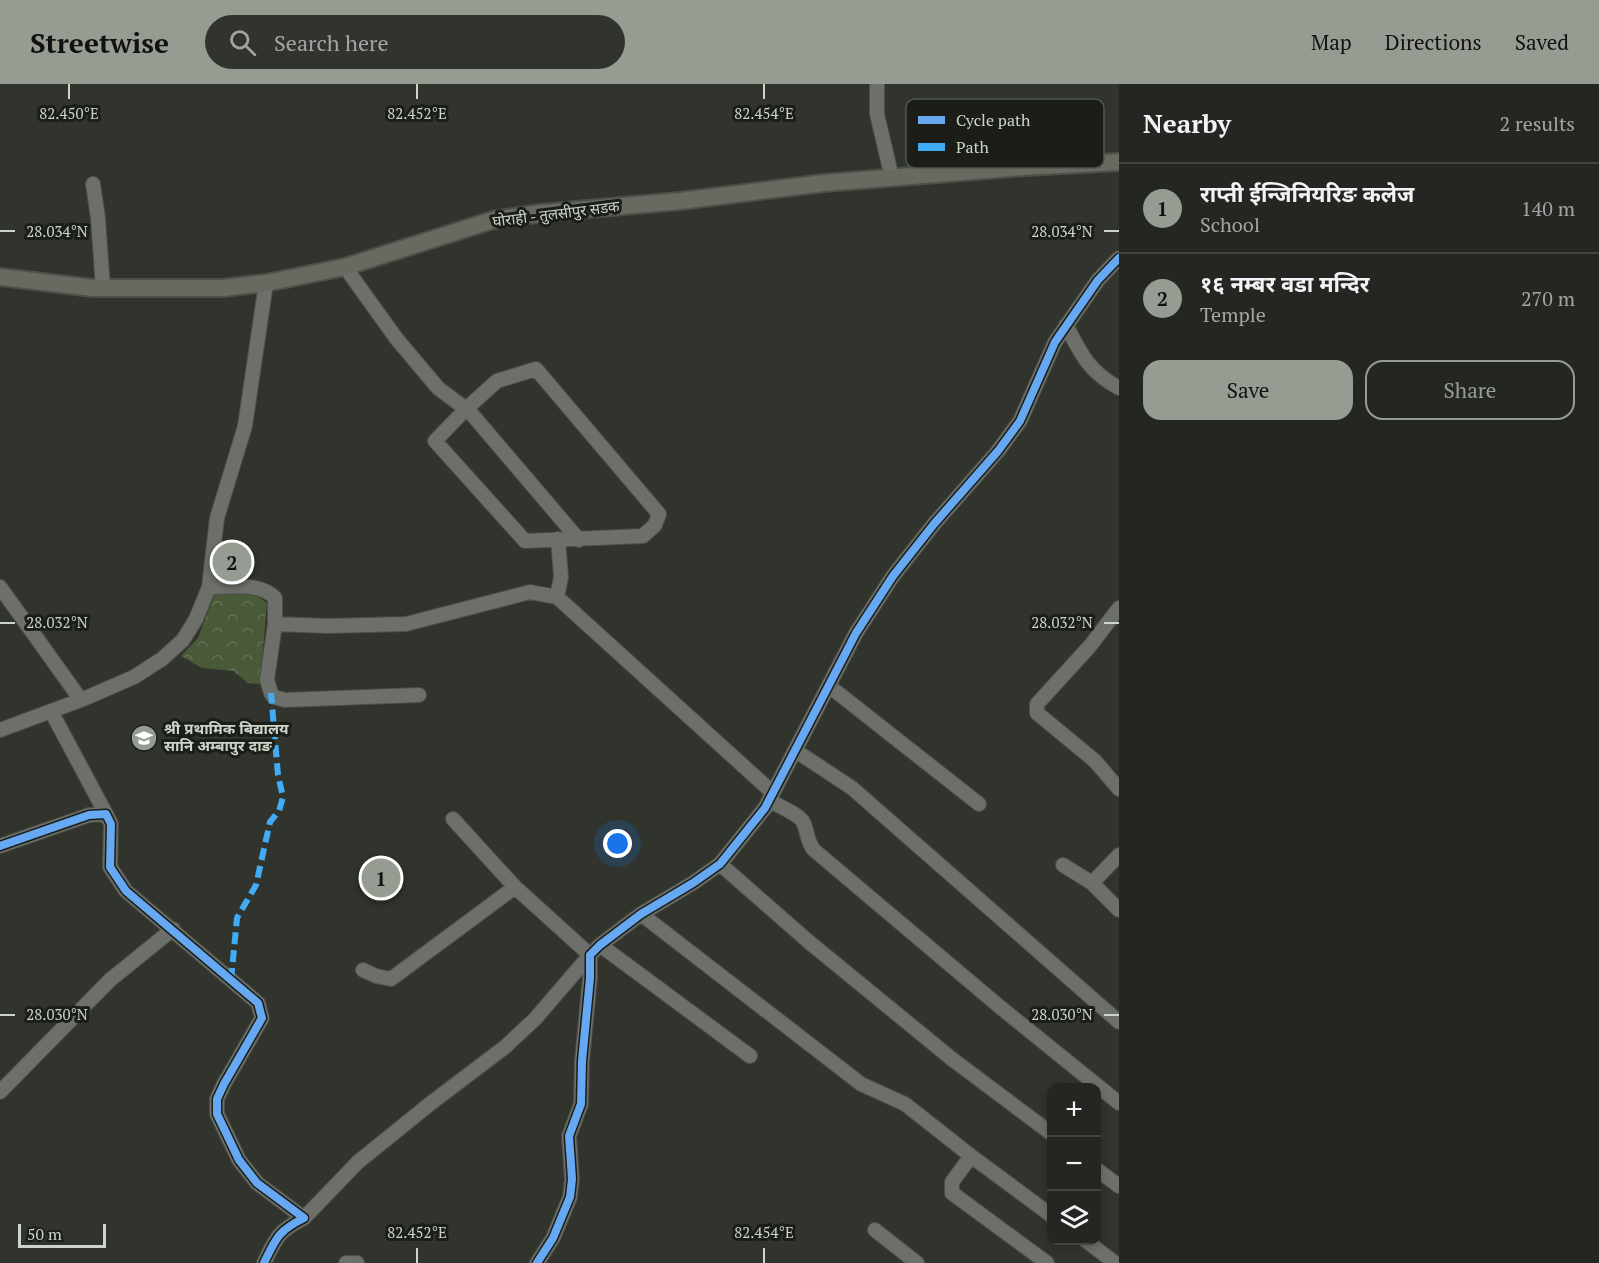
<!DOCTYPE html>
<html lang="en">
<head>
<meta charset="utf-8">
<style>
  body { margin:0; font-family:"PT Serif","Noto Sans Devanagari",serif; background:#30332e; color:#f1f3f6 }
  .controls { position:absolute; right:18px; bottom:18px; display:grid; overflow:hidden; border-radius:12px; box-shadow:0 3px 9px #0003 }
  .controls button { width:54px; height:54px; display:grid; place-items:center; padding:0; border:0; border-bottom:2px solid #41443f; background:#242721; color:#f1f3f6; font:30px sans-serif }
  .scale { position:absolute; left:18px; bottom:15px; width:88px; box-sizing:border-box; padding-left:6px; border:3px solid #cfd4ca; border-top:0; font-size:16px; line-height:21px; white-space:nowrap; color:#cfd4ca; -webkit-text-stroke:4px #1a1e17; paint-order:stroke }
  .you { position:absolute; left:618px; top:760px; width:21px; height:21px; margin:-15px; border:4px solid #fff; border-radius:50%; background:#1a73e8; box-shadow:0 0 0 9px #1a73e833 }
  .badge { display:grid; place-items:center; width:39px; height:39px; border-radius:50%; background:#979c93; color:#111; font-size:20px; font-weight:700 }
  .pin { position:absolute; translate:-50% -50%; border:3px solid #fff; box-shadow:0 2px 6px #0006 }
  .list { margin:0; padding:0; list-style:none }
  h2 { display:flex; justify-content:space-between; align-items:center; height:78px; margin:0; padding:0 24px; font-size:26px }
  h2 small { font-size:20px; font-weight:400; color:#a3a5a5 }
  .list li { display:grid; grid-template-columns:39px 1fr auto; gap:18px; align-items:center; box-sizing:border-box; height:90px; padding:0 24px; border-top:2px solid #41443f }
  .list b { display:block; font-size:22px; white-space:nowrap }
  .list p { margin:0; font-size:20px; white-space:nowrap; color:#a3a5a5 }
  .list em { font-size:20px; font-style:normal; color:#a3a5a5 }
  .actions { display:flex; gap:12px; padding:18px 24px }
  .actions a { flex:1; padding:14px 0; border:2px solid #979c93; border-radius:18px; text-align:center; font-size:21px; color:#979c93 }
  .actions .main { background:#979c93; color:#111 }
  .icon { flex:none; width:33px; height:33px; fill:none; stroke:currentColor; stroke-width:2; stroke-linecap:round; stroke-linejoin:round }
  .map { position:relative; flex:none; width:1119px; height:1179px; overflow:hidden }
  header { display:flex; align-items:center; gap:36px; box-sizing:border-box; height:84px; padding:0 30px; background:#979c93; color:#111 }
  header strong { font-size:28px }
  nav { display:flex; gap:33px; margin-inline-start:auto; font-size:21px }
  .search { width:420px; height:54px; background:#30332e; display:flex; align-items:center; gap:15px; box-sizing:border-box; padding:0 21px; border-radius:33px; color:#a3a5a5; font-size:22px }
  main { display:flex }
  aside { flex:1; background:#242721 }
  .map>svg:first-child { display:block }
  .forest { fill:url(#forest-crowns) }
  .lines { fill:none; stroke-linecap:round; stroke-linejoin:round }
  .minor-casing { stroke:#4c5049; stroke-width:16 }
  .major-casing { stroke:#4c5049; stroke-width:20 }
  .minor { stroke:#6d706a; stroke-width:14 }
  .major { stroke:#666a60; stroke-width:16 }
  .quiet { stroke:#42abf6; stroke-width:6; stroke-dasharray:12 6; stroke-linecap:butt }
  .cycleway-casing { stroke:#1a1e17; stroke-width:11 }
  .cycleway { stroke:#66a8f1; stroke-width:8 }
  .ticks { fill:none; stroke:#cfd4ca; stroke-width:2 }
  .labels { text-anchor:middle; stroke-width:6; stroke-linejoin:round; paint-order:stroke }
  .street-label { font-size:15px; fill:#cfd4ca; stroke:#1a1e17 }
  .poi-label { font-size:15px; font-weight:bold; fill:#cfd4ca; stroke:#1a1e17; text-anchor:start }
  .key { fill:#1a1e17; stroke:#50554d; stroke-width:1.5 }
  .key-label { font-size:16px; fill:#cfd4ca }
  .ticks-label { font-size:15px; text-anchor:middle; fill:#cfd4ca; stroke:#1a1e17; stroke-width:6; stroke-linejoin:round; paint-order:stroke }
</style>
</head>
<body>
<header>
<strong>Streetwise</strong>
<div class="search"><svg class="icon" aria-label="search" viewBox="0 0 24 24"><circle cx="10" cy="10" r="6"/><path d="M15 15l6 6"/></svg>Search here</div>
<nav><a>Map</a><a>Directions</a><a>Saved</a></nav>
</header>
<main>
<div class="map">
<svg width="1119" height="1179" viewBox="0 0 1119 1179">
  <defs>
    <pattern id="forest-crowns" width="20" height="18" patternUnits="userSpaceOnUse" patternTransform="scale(1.5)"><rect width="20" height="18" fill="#4a5a39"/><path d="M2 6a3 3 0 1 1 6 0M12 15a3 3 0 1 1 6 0" fill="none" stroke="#637154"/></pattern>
  </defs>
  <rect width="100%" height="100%" fill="#30342c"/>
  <!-- forest -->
  <path class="forest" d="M215 509 254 510 267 519 260 600 248 599 233 587 202 584 181 572 198 554Z"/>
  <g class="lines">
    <defs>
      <path id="minor" d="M877 0V30L892 94
        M93 100 98 134 103 204
        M345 183 396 254 438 304 470 328 579 456
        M1066 241C1081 270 1089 288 1119 304
        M536 285 659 430 655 441 643 452 525 457 435 357 466 325 497 297Z
        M558 455 561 493 557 513 772 708
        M0 503 81 616
        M209 503C230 503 260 498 275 514V540L267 596 271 609 274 613 285 616 419 611
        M1119 524 1090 562 1037 620V629L1095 677 1119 705
        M275 540 328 542 406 540 530 508 557 513
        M829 602 979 720
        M51 627 106 730
        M0 646 81 616 134 593 162 575 183 556 196 535 209 503 217 434 245 342 266 199
        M796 667 852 704 1119 938
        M769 716C776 721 799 730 803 738 808 747 806 756 814 766L1000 923 1119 1019
        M0 762 89 731 106 730 111 740 110 783 126 807 258 919 262 934 224 1000 217 1015V1030L239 1076 257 1099 304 1134C278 1147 276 1154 264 1179
        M720 780 809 858 952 975 1052 1050
        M1063 781 1092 799 1119 826
        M1092 799 1119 771
        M641 830 861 1000 905 1020 971 1072 1052 1132
        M600 861 750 972
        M363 886 376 892 391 895 515 803
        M0 1008 110 896 173 845
        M971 1072 952 1098V1109L1047 1179
        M1096 1085 1119 1102
        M304 1134 358 1078 431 1019 505 963 535 935 590 871 515 803 453 735
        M875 1146 917 1179
        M1085 1156 1115 1179
        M346 1179H357
        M537 1179 553 1154 570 1113 572 1095 569 1052 581 1020 582 977 590 894V871L600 861 641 830 693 799 720 780 765 724 856 549 893 492 934 440 998 367 1020 337 1055 258 1098 196 1119 174"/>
      <path id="major" d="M0 193 93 204H223L266 199 345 183 493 136 542 129 680 117 824 99 1024 83 1119 78"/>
    </defs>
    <!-- minor casing -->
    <use href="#minor" class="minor-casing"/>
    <!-- major casing -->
    <use href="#major" class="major-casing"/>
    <!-- minor -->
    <use href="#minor" class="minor"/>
    <!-- major -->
    <use href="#major" class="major"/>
    <!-- quiet -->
    <path class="quiet" d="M231 896 237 834 256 801 270 738 279 727 283 713 278 691 271 609"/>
    <defs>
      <path id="cycleway" d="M0 762 89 731 106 730 111 740 110 783 126 807 258 919 262 934 224 1000 217 1015V1030L239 1076 257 1099 304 1134C278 1147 276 1154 264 1179
        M537 1179 553 1154 570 1113 572 1095 569 1052 581 1020 582 977 590 894V871L600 861 641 830 693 799 720 780 765 724 856 549 893 492 934 440 998 367 1020 337 1055 258 1098 196 1119 174"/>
    </defs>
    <!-- cycleway casing -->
    <use href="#cycleway" class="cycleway-casing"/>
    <!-- cycleway -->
    <use href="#cycleway" class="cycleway"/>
  </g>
  <!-- ticks -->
  <path class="ticks" d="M69 0V15M417 0V15M764 0V15M0 147H15M1104 147H1119M0 539H15M1104 539H1119M0 931H15M1104 931H1119M417 1164V1179M764 1164V1179"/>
  <!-- icons -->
  <defs>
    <symbol id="school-disc" viewBox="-11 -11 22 22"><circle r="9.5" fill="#979c93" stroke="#1a1e17"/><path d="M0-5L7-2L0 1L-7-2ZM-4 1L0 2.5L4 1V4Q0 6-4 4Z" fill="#fff"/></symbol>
  </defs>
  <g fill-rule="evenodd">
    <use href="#school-disc" x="129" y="639" width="30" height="30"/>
  </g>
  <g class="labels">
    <!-- street labels -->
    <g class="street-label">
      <text transform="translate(556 130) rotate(-7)" y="5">घोराही - तुलसीपुर सडक</text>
    </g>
    <!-- poi labels -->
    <g class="poi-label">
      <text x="164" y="650">श्री प्रथामिक बिद्यालय<tspan x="164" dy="17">सानि अम्बापुर दाङ</tspan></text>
    </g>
  </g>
  <!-- legend -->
  <rect x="906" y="15" width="198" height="69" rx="9" class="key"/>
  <rect x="918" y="32" width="27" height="8" fill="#66a8f1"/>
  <rect x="918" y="59" width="27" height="8" fill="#42abf6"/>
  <g class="key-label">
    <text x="956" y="42">Cycle path</text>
    <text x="956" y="69">Path</text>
  </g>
  <g class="ticks-label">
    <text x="69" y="35">82.450°E</text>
    <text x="417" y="35">82.452°E</text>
    <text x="764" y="35">82.454°E</text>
    <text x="57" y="153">28.034°N</text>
    <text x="1062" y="153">28.034°N</text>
    <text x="57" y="544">28.032°N</text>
    <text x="1062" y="544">28.032°N</text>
    <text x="57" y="936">28.030°N</text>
    <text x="1062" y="936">28.030°N</text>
    <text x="417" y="1154">82.452°E</text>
    <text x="764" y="1154">82.454°E</text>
  </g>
</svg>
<div class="controls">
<button>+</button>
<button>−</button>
<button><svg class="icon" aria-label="layers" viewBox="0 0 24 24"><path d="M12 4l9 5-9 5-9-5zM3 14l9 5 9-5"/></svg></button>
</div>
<div class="scale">50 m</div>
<div class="you"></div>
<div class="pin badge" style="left:381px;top:794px">1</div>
<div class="pin badge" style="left:232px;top:478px">2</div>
</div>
<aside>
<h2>Nearby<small>2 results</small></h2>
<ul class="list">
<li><span class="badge">1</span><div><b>राप्ती ईन्जिनियरिङ कलेज</b><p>School</p></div><em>140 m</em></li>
<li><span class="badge">2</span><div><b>१६ नम्बर वडा मन्दिर</b><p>Temple</p></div><em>270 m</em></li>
</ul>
<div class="actions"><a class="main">Save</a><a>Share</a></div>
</aside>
</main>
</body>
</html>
